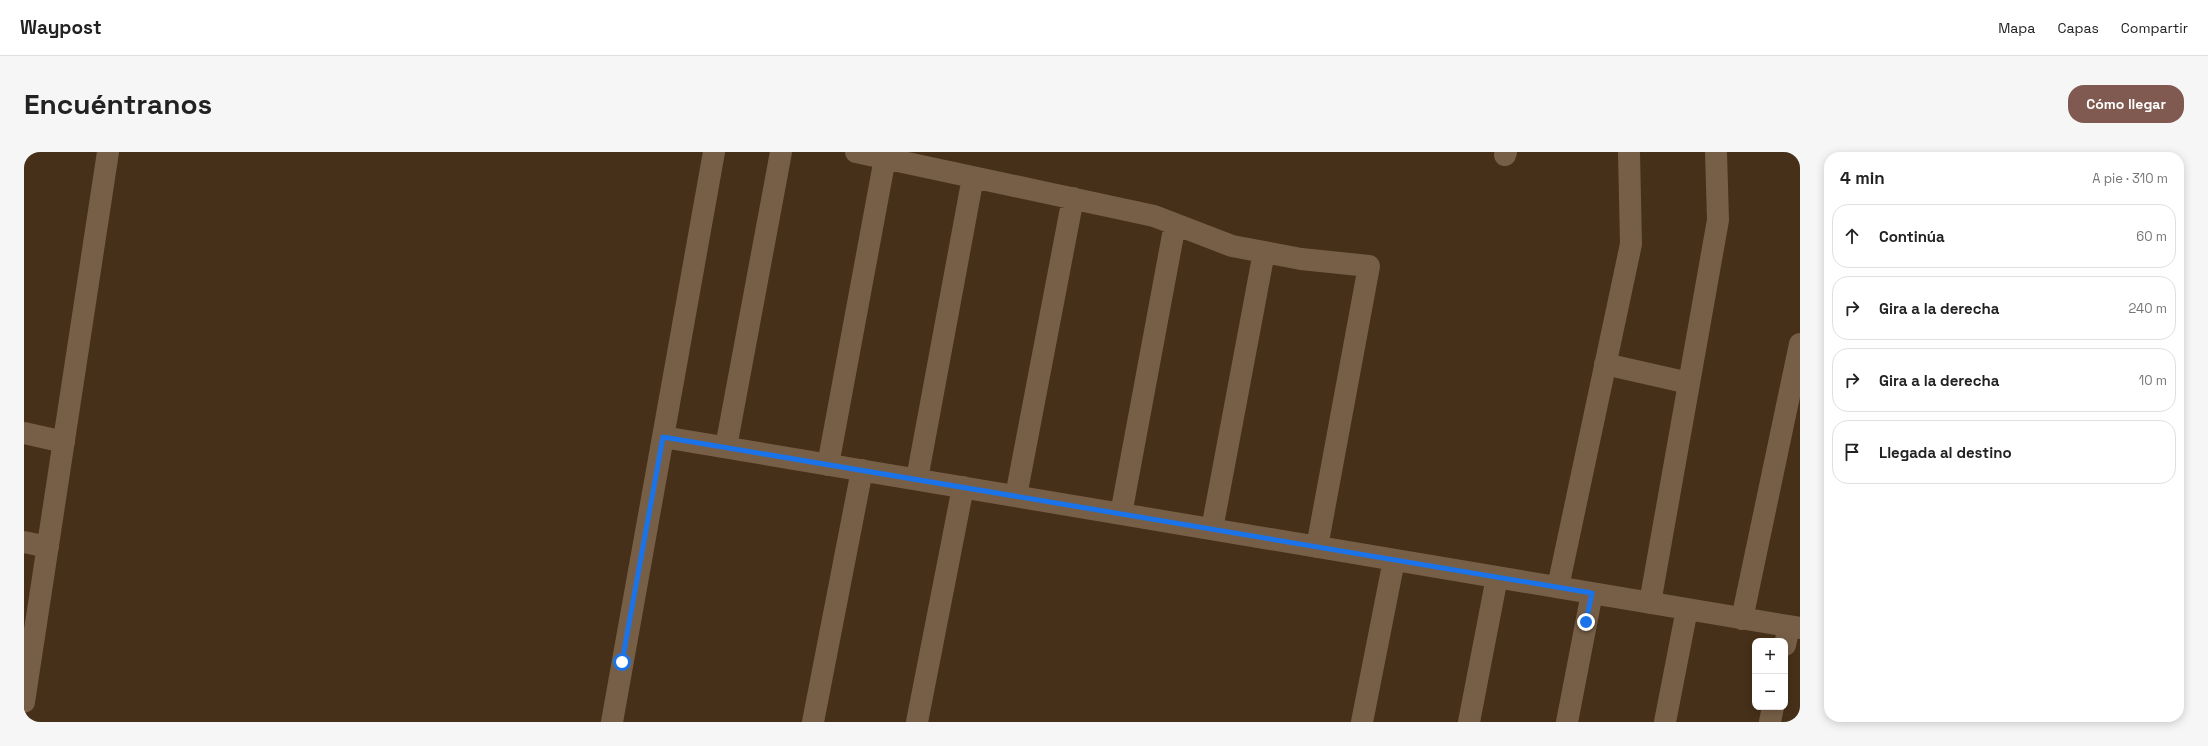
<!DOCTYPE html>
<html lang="es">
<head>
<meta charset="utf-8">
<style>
  body { margin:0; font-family:"Space Grotesk",sans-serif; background:#f6f6f6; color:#222 }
  .controls { position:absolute; right:12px; bottom:12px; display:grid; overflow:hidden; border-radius:8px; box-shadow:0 2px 10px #0003 }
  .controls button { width:36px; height:36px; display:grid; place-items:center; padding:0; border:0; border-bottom:1px solid #e0e0e0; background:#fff; color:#222; font:20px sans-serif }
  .stop { position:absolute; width:12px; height:12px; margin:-9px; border:3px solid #1a73e8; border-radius:50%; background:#fff }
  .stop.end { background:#1a73e8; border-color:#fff; box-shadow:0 1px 4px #0008 }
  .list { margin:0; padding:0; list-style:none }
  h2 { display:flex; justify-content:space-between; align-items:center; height:52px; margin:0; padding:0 16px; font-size:17px }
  h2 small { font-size:13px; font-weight:400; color:#767676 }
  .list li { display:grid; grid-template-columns:26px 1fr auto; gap:12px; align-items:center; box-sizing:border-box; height:64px; margin:0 8px 8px; padding:0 8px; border:1px solid #e0e0e0; border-radius:16px }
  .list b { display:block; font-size:15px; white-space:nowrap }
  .list em { font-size:13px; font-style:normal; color:#767676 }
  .icon { flex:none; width:22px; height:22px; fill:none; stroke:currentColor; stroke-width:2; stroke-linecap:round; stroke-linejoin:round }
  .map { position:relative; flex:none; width:1776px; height:570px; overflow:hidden; border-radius:16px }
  header { display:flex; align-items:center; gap:24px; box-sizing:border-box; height:56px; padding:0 20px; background:#fff; border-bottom:1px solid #e0e0e0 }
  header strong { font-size:19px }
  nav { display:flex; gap:22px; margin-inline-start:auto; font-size:14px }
  .intro { display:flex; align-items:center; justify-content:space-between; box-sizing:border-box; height:96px; padding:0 24px }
  h1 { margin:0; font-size:28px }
  .button { padding:10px 18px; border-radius:16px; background:#805a51; color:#fff; font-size:14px; font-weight:700 }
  main { display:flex; gap:24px; padding:0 24px }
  aside { flex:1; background:#fff; border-radius:16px; box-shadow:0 2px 10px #0003 }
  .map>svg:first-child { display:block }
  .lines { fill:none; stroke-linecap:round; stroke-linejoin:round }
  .minor { stroke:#775f47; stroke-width:22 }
  .route { stroke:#1a73e8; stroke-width:5 }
</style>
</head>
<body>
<header>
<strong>Waypost</strong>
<nav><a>Mapa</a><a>Capas</a><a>Compartir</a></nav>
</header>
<div class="intro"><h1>Encuéntranos</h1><a class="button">Cómo llegar</a></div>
<main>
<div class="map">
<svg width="1776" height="570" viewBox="0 0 1776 570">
  <rect width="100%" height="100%" fill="#463019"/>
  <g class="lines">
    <!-- minor -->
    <path class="minor" d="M832 0 1130 64 1208 94 1277 107 1345 114 1293 395
      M1481 3 1482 0
      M1581 212 1665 231
      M0 281 40 290
      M639 285 1776 476
      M702 295 757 0
      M804 313 861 6
      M893 327 949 25
      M992 344 1049 46
      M1097 362 1151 72
      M1188 377 1240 100
      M0 390 24 395
      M1534 435 1607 92 1605 0
      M1626 451 1694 68 1692 0
      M1718 467 1776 192
      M1761 493 1765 474
      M0 550 84 0
      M588 570 690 0
      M789 570 838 318
      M893 570 939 335
      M1338 570 1370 408
      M1445 570 1473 425
      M1543 570 1568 441
      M1641 570 1663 457
      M1746 570 1749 555"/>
  </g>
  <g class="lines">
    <!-- route -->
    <path class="route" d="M598 510 639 285 1568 441 1562 470"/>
  </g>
</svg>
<div class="controls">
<button>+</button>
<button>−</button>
</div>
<div class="stop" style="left:598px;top:510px"></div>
<div class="stop end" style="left:1562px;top:470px"></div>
</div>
<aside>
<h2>4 min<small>A pie · 310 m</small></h2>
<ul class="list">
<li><svg class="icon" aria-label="ahead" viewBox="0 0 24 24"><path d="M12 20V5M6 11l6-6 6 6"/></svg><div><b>Continúa</b></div><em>60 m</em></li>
<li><svg class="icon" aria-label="right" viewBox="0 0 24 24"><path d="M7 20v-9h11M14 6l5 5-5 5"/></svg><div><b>Gira a la derecha</b></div><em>240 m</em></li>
<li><svg class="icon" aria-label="right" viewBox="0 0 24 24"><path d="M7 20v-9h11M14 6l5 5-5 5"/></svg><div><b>Gira a la derecha</b></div><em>10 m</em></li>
<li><svg class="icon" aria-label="arrive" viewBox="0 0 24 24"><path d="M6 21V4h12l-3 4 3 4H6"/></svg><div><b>Llegada al destino</b></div></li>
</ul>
</aside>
</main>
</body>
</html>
